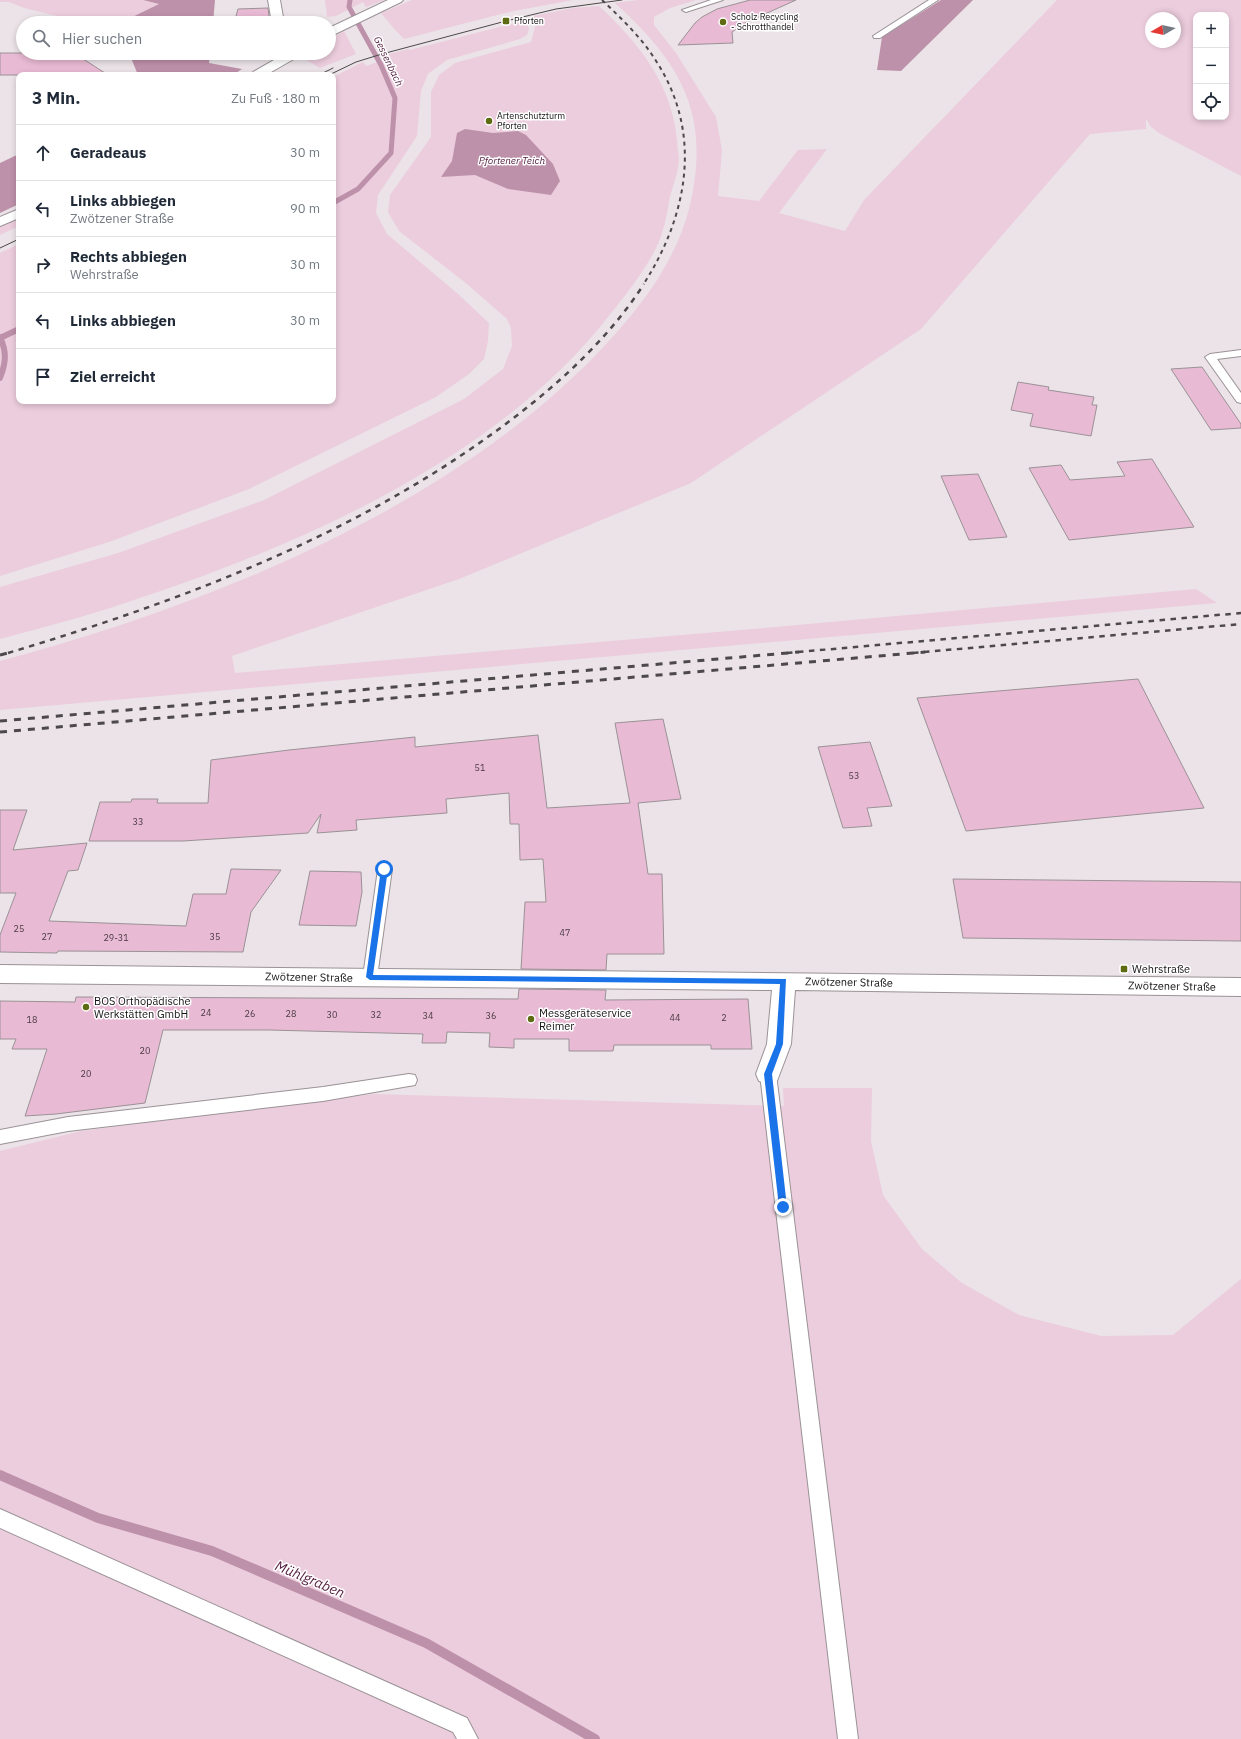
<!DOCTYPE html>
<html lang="de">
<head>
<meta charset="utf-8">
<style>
  body { margin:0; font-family:"IBM Plex Sans",sans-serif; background:#f2f2f3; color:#1f2937 }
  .controls { position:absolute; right:12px; top:12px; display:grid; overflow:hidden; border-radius:8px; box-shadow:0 2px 6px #0003 }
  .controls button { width:36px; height:36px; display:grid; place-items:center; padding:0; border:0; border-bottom:1px solid #e0e1e3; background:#fff; color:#1f2937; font:20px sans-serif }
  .compass { position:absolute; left:1145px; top:12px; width:36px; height:36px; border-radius:50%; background:#fff; box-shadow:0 2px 6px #0003; rotate:261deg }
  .stop { position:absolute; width:12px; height:12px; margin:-9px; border:3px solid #1a73e8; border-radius:50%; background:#fff }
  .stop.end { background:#1a73e8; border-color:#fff; box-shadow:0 1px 4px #0008 }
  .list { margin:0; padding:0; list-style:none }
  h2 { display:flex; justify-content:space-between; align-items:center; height:52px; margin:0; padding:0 16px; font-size:17px }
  h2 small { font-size:13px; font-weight:400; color:#747a83 }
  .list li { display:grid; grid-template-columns:26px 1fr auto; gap:12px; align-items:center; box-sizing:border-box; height:56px; padding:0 16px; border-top:1px solid #e0e1e3 }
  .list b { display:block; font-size:15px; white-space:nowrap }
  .list p { margin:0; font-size:13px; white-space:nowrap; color:#747a83 }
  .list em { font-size:13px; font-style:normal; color:#747a83 }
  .icon { flex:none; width:22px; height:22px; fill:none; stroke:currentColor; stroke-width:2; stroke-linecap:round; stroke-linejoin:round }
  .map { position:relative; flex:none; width:1241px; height:1739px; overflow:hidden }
  .search { position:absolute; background:#fff; box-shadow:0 2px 6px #0003; left:16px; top:16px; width:320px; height:44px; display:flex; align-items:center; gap:10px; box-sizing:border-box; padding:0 14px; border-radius:22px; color:#747a83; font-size:15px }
  .panel { position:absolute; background:#fff; box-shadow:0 2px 6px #0003; left:16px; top:72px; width:320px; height:332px; border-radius:8px }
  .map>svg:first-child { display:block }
  .green { fill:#eccddd; fill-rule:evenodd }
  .forest { fill:#be91aa }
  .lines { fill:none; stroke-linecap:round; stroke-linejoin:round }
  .stream-far2 { stroke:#be91aa; stroke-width:5 }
  .stream-far1 { stroke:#be91aa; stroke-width:6 }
  .stream { stroke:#be91aa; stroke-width:10 }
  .building { fill:#e9bad4; stroke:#9a9296 }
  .lane-casing { stroke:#9a9296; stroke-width:2 }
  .street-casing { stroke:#9a9296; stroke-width:2 }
  .secondary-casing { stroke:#9a9296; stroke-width:2 }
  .lane { fill:#fff; fill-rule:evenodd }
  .street { fill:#fff; fill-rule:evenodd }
  .secondary { fill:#fff; fill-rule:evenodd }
  .tram { stroke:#4d494b; stroke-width:1 }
  .rail-far2 { stroke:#4d494b; stroke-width:2; stroke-dasharray:4 4; stroke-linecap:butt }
  .rail-far1 { stroke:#4d494b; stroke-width:2.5; stroke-dasharray:5.5 5.5; stroke-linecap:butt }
  .rail { stroke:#4d494b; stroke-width:3; stroke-dasharray:7 7; stroke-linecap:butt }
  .route { fill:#1a73e8 }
  .poi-dot { fill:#5f6b12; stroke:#fff; stroke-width:1.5 }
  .labels { text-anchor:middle; stroke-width:3; stroke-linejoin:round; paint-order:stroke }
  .far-poi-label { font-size:9px; fill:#141112; stroke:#fff; text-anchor:start }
  .number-label { font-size:9px; fill:#493b42 }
  .far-water-label { font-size:10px; font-style:italic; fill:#521b3e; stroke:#fff }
  .poi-label { font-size:11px; fill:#141112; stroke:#fff; text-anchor:start }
  .street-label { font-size:11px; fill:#141112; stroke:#fff }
  .near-water-label { font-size:14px; font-style:italic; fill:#521b3e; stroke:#fff }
</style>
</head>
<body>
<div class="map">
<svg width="1241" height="1739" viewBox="0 0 1241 1739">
  <rect width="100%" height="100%" fill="#ebe3e7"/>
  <!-- green -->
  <path class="green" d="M0 0H143L159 4 120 23H86L24 8 9 2H0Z
    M325 0H385L366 7 363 2 336 16 327 17Z
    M412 0H573L509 12 404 39 396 31 381 13Z
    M638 0H696L670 8 654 17V25L676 53 716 117 722 150 718 196 759 201 798 150 827 149 779 213 845 231 864 200 1057 0H1241V176L1159 133 1151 127 1146 119V129L1090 134 921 329 691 483 459 579 232 656 235 673 775 627 1196 589 1217 603 0 710V661C210 605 457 506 607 343 644 303 677 259 690 205 711 114 681 63 615 3ZM1196 15H1226V117H1196ZM1151 18H1175V42H1151Z
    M599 6C638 42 672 84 677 140 677 146 679 154 679 161 678 173 673 185 670 197 667 214 664 232 656 248 645 271 624 297 608 317 490 467 284 552 107 609 72 620 36 629 0 639V587L118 553 264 500 464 399 503 369 512 346 511 328 507 319 467 284 399 231 388 212 390 195 431 137V92L439 75 455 63 531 42 536 23 528 17 573 8Z
    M523 21 528 25 529 29 527 35 520 39 447 60 428 74 421 91 417 136 378 195 376 213 387 234 458 294 489 323 488 341 484 359 469 374 436 397 249 489 112 541 0 576V253L19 244V401H333V77L363 62 366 66 390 58 389 54 408 49 410 50Z
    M344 31 356 54 320 68 301 57 306 53H329V40Z
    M19 218V226L0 235V227Z
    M783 1088H872L871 1141 883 1195 922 1249 962 1283 1019 1315 1101 1336 1173 1335 1241 1279V1739H0V1151L81 1131 374 1094 784 1106Z"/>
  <!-- forest -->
  <path class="forest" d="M143 0H215L213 23H120L159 4Z
    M941 0H973L901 71 877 70 882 37Z
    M129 53H210L209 63 242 69 233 75H138Z
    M465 129 493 133 518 131 526 135 553 164 560 181 551 195 508 189 475 175 441 177 452 161 457 133Z
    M19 154V204L0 213V163Z"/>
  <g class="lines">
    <!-- stream-far2 -->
    <path class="stream-far2" d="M333 203 358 189 391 153 395 98 381 65 349 7 350 0"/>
    <!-- stream-far1 -->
    <path class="stream-far1" d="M0 337C7 352 6 363 0 378
      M0 338 19 329"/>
    <!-- stream -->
    <path class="stream" d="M0 1475 98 1518 212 1551 426 1643 595 1739"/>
  </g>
  <!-- building -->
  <path class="building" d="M750 0H796L745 23 732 32 733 43 678 45 695 23 702 17 717 9Z
    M268 8 270 23H234L238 9Z
    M0 53H74L108 75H0Z
    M225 53H271V58L224 59Z
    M1202 367 1241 424V428L1211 430 1171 369Z
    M1018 382 1049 387 1048 390 1094 397 1092 405H1097L1091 436 1030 426 1033 414 1011 410Z
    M1152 459 1194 527 1069 540 1029 468 1061 465 1070 480 1125 476 1117 462Z
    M978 474 1007 537 969 540 941 476Z
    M1138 679 1204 808 966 831 917 698Z
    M663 719 681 799 638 803 648 874H662L664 954H607L606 970 521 969 525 902H546L543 859 520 860 519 824H510L509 793 446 799 447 813 356 820 357 830 317 833 321 814 308 833 183 841H89L100 802H131L132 799H158L157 803H208L211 760 289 750 415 737V747L538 735 547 808 630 803 615 723Z
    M870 742 892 806 867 808 872 826 843 828 818 747Z
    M0 810H27L13 850 87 843 78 870 68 871 49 921 186 926 193 894H226L231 869 281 870 251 912 243 952 58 951 57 953 0 952V935L16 893H0Z
    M310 871 361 872 362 892 356 926 299 925Z
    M953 879 1241 882V941L963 938Z
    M519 989 606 990 605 1000 748 999 752 1049H711V1045H614L613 1051H569V1039H514V1048L489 1047 490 1033 447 1032 446 1043H422L423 1034 269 1030H163L145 1103 56 1114 25 1116 47 1049H12L16 1039H0V1001L75 1002 76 997 518 999Z"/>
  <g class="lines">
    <defs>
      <path id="lane" d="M711 0H723L686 12 682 10Z
        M929 0H938L880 38H874L873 36Z
        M1241 350V356L1217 359 1241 393V403L1237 402 1205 357 1210 354Z
        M385 864 390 865 392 869 377 977 375 981 370 983 365 981 363 977 378 869 380 865Z
        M768 1068 773 1069 776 1074 858 1739H838L760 1074 763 1069Z
        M409 1074 415 1075 417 1080 415 1085 409 1086 323 1101 68 1131 0 1144V1130L68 1117 323 1087Z
        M0 1509 467 1718 478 1739H457L453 1732 0 1528Z"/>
      <path id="street" d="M268 0H280L284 23H272Z
        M0 965 1241 978V996L795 990 791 1044 777 1081 768 1084 759 1081 756 1074 767 1044 772 990 0 983Z"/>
      <path id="secondary" d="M388 0H403L401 2 329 37V28Z
        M286 53H301L299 56 266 75H251L253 72Z
        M19 209V218L0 226V217Z"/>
    </defs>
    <!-- lane casing -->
    <use href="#lane" class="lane-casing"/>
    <!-- street casing -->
    <use href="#street" class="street-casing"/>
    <!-- secondary casing -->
    <use href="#secondary" class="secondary-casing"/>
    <!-- lane -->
    <use href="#lane" class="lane"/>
    <!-- street -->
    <use href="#street" class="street"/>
    <!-- secondary -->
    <use href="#secondary" class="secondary"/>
    <!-- tram -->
    <path class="tram" d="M319 75 333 68
      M329 75 356 62 382 54 506 21 556 9 622 0
      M0 248 19 239"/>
    <!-- rail-far2 -->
    <path class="rail-far2" d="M602 0C623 20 643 39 658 64 703 136 687 217 643 285"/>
    <!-- rail-far1 -->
    <path class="rail-far1" d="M8 653C178 602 348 538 492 434 550 392 605 344 644 284
      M787 653 1241 613
      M913 653 1241 624"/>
    <!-- rail -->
    <path class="rail" d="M0 655 12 652
      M0 721 799 652
      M0 732 925 652"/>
  </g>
  <!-- route -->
  <path class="route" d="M384 866 388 869 373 975 786 979 783 1044 772 1074 787 1207 786 1209 783 1210 779 1207 764 1074 776 1044 780 984 370 980 366 977 381 869Z"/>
  <!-- markers -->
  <g class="poi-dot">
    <rect x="502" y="17" width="8" height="8" rx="2"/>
    <circle cx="723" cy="22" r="4"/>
    <circle cx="489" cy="121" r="4"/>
    <rect x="1120" y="965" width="8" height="8" rx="2"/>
    <circle cx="86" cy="1007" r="4"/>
    <circle cx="531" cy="1019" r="4"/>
  </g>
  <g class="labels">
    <!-- far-poi labels -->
    <g class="far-poi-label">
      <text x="731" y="20">Scholz Recycling<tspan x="731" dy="10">- Schrotthandel</tspan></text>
      <text x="514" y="24">Pforten</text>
      <text x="497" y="119">Artenschutzturm<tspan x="497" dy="10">Pforten</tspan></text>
    </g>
    <!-- number labels -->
    <g class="number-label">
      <text x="480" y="771">51</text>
      <text x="854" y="779">53</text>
      <text x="138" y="825">33</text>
      <text x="19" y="932">25</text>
      <text x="565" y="936">47</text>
      <text x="47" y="940">27</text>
      <text x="215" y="940">35</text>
      <text x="116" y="941">29-31</text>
      <text x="206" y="1016">24</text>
      <text x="250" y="1017">26</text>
      <text x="291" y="1017">28</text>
      <text x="332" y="1018">30</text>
      <text x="376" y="1018">32</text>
      <text x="428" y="1019">34</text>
      <text x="491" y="1019">36</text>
      <text x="675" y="1021">44</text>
      <text x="724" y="1021">2</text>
      <text x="32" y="1023">18</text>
      <text x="145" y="1054">20</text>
      <text x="86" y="1077">20</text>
    </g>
    <!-- far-water labels -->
    <g class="far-water-label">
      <text transform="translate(389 61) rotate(64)" y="4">Gessenbach</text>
      <text x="512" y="164">Pfortener Teich</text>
    </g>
    <!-- poi labels -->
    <g class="poi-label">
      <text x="1132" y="973">Wehrstraße</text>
      <text x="94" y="1005">BOS Orthopädische<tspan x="94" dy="13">Werkstätten GmbH</tspan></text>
      <text x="539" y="1017">Messgeräteservice<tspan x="539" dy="13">Reimer</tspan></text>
    </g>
    <!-- street labels -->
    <g class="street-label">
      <text transform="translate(309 977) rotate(1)" y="4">Zwötzener Straße</text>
      <text transform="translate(849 982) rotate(1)" y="4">Zwötzener Straße</text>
      <text transform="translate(1172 986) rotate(1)" y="4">Zwötzener Straße</text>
    </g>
    <!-- near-water labels -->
    <g class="near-water-label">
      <text transform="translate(310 1579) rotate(23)" y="5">Mühlgraben</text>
    </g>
  </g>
</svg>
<div class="controls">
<button>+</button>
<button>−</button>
<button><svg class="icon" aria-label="locate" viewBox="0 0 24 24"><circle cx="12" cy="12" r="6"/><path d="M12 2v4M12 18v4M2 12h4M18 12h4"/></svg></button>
</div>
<svg class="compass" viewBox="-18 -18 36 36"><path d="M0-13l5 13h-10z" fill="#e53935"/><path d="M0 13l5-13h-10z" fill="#747a83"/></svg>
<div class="stop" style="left:384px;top:869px"></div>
<div class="stop end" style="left:783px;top:1207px"></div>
<div class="search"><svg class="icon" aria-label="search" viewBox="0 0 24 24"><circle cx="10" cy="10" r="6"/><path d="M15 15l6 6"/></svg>Hier suchen</div>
<section class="panel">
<h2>3 Min.<small>Zu Fuß · 180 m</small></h2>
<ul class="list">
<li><svg class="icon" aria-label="ahead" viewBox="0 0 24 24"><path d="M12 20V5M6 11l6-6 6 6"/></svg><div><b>Geradeaus</b></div><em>30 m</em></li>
<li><svg class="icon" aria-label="left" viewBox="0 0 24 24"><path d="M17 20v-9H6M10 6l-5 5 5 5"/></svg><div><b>Links abbiegen</b><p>Zwötzener Straße</p></div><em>90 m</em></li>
<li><svg class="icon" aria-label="right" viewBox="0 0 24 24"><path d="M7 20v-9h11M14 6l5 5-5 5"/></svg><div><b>Rechts abbiegen</b><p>Wehrstraße</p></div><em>30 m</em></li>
<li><svg class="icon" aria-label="left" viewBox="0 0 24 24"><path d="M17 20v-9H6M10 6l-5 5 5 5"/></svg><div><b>Links abbiegen</b></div><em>30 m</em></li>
<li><svg class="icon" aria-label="arrive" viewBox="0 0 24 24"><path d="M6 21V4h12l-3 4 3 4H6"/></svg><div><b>Ziel erreicht</b></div></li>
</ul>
</section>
</div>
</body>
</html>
